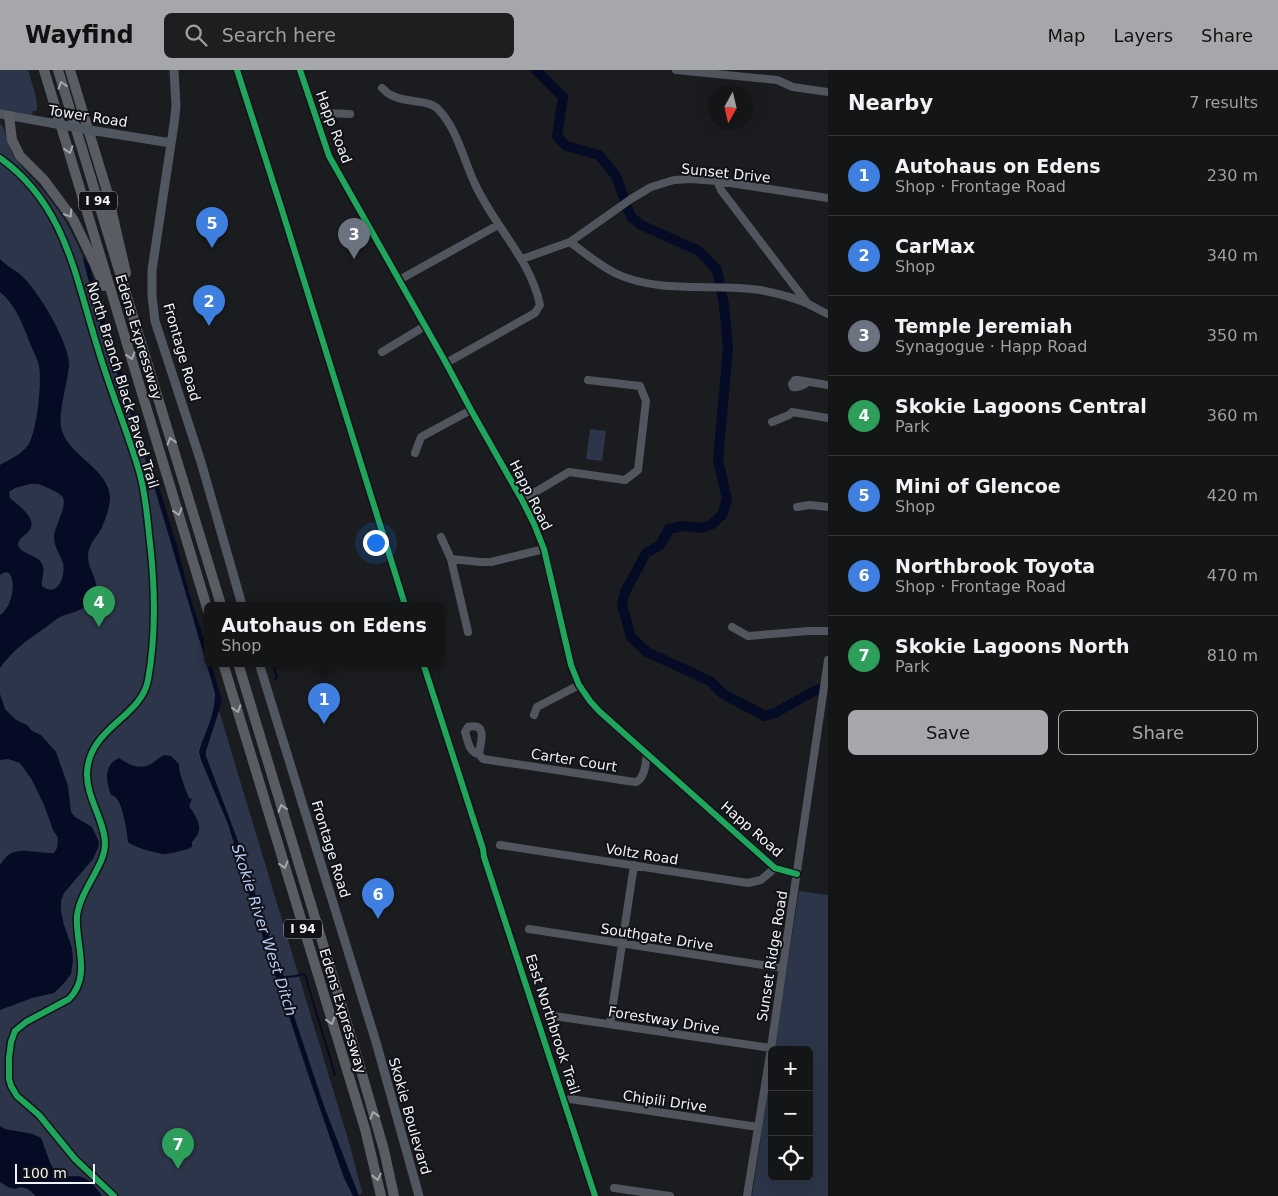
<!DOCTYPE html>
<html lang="en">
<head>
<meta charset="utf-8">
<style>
  body { margin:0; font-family:"DejaVu Sans",sans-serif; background:#1d1e20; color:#f1f3f6 }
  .controls { position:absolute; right:15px; bottom:15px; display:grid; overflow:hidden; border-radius:8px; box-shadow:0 5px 20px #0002 }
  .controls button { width:45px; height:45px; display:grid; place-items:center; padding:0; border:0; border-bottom:1px solid #333436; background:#141517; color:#f1f3f6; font:25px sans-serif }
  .compass { position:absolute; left:708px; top:15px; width:45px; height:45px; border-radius:50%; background:#141517; box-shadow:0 5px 20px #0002; rotate:188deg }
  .scale { position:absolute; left:15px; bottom:12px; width:80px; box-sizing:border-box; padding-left:5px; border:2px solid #f1f2f6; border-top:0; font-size:14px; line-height:18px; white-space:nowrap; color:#f1f2f6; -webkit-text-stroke:4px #101217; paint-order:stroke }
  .you { position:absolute; left:375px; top:472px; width:18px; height:18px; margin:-12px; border:4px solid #fff; border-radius:50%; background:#1a73e8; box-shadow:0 0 0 8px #1a73e833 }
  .badge { display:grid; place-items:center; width:32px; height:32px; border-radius:50%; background:#a6a7ab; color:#fff; font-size:16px; font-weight:700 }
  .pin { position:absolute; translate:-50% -41px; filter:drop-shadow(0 1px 2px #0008) }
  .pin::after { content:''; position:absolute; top:26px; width:18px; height:15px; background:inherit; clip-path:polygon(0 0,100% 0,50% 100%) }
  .popup { position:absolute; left:204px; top:532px; width:240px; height:65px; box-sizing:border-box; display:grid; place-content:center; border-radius:8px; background:#141517; filter:drop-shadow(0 1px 4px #0005); font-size:16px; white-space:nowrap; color:#9d9fa1 }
  .popup b { font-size:19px; color:#f1f3f6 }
  .popup::after { content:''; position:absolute; left:50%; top:100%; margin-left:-10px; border:10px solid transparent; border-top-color:#141517 }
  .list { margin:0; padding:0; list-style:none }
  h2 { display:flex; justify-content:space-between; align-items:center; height:65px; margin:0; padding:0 20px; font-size:21px }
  h2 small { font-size:16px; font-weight:400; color:#9d9fa1 }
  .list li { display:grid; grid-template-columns:32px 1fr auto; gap:15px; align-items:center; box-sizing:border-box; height:80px; padding:0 20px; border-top:1px solid #333436 }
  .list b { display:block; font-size:19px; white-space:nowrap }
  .list p { margin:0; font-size:16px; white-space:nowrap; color:#9d9fa1 }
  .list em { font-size:16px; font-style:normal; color:#9d9fa1 }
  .actions { display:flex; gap:10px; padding:15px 20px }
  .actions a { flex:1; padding:11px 0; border:1px solid #a6a7ab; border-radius:8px; text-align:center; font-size:18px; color:#a6a7ab }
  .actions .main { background:#a6a7ab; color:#111 }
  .icon { flex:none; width:28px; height:28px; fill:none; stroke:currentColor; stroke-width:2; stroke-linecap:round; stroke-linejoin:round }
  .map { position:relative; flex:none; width:828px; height:1126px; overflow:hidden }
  header { display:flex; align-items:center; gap:30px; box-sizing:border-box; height:70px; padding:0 25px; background:#a6a7ab; color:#111 }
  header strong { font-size:24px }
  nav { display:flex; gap:28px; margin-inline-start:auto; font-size:18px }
  .search { width:350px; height:45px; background:#1d1e20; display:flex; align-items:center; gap:12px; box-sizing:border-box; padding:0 18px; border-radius:8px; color:#9d9fa1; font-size:19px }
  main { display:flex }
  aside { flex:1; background:#141517 }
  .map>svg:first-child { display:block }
  .green { fill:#2c3549 }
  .water { fill:#050b24; fill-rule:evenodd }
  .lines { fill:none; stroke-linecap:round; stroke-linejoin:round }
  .stream { stroke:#050b24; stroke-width:2 }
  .river { stroke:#050b24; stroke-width:10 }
  .minor { stroke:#51565e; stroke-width:8 }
  .major { stroke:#515760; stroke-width:9 }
  .highway { stroke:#595d63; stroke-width:10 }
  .major-bridge { stroke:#515760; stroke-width:9 }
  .cycleway-casing { stroke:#101217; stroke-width:9 }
  .cycleway { stroke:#20a55d; stroke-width:6 }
  .oneway { stroke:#a5a8ac }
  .labels { text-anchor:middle; stroke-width:4; stroke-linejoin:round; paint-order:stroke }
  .shield { fill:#101217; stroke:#aeafb3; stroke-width:1 }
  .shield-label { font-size:12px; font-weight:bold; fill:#f1f2f6 }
  .street-label { font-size:14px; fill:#f1f2f6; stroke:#101217 }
  .water-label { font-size:15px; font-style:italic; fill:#b5cafa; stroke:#101217 }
</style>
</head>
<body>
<header>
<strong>Wayfind</strong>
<div class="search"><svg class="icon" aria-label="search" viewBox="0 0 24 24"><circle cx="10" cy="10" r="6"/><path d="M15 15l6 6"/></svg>Search here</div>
<nav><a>Map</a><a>Layers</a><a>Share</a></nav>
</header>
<main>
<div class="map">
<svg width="828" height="1126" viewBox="0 0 828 1126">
  <rect width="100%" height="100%" fill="#1a1c1f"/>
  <!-- green -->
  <path class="green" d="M0 0H28L35 23 37 33V41H33L32 45 0 40Z
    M0 53C8 63 7 74 13 85 20 97 36 111 45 123 62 143 74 165 84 189L208 593 219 640 230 677 350 1076 362 1122 359 1126 358 1123 355 1126H0Z
    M590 359 606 361 602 391 586 389Z
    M799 821 828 825V1126H752L772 995V1107H809V980H774Z"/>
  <!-- water -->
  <path class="water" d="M85 188 87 193H89L91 198V204L100 235 155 404 177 476 190 526 208 582V593H211L222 631 206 681V686L241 779 279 898 282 905 288 907 283 909V913L324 1036 359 1126H353L344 1108 310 1010 248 822 238 786 228 754 201 690 199 682 200 678C206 661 216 641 215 623L154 415 97 243 83 189Z
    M0 189C6 196 14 199 21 205 38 220 71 275 69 297 67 315 57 345 62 361 70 386 109 400 110 427 110 437 105 451 101 459 96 468 88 475 88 486 88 505 105 512 90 532 83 542 70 542 60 547 55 550 50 554 45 558 28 569 12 581 0 598V545C17 534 17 491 0 505V395C10 389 21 385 28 375 37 362 42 312 39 296 38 290 34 283 32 278 24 258 17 236 0 222ZM30 414C33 414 35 414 38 414 42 415 60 423 62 426 69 435 54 456 54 467 54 477 60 484 63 493 66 505 58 529 42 516 41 510 45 502 43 496 40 484 22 486 18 475 19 468 23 467 27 463 41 451 19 436 10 428L9 422 15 418Z
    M0 624 5 639 16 650 27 655 32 661 41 665 56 682 68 716 71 742 75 747 92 757 99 772 98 778 93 789 64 823 61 831V842L64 855 72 878 73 890 71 904 65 912 54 923 32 928 0 940V795C2 792 5 788 8 785 20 776 40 784 54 783L57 778 58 768 53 760 44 735 32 710 20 693 8 689 0 690Z
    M164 685 171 686 179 694C178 702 186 720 189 728L192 729 189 736C198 749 205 759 192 772V777C188 780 171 783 166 784 158 784 133 777 128 772 127 762 123 736 117 729 115 726 114 726 111 725 106 712 103 695 119 688 130 696 142 701 154 692 157 690 160 687 164 685Z
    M0 1056 5 1059 33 1064 41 1068C44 1075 51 1097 55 1101 63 1109 73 1105 82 1107 91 1110 97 1119 102 1126H36L28 1119 21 1117 15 1119 8 1117 0 1112Z"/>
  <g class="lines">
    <!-- stream -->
    <path class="stream" d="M273 593 277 608 274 610
      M287 907 296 906 303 904 305 905 335 1005"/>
    <!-- river -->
    <path class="river" d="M536 0 563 27 557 66 566 76 599 85 616 106 631 147 641 155 699 181 717 200 724 235 728 278 718 390 727 429 722 445 712 454 703 458 684 456 669 459 660 475 646 483 625 522 622 535 631 567 647 582 710 611 723 624 765 646 775 643 814 621 828 616"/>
    <!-- minor -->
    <path class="minor" d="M300 0 329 86 446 293 471 340 522 430 534 454 544 479 571 595 579 615 590 631 599 641 775 798 797 804
      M676 0 777 10 793 17 828 22
      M382 18C385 20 387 24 391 25 404 33 428 29 438 39 458 60 463 89 475 114 494 156 531 190 540 235L535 243 446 293
      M315 46 326 43 350 44
      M717 111 721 120 808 234
      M570 172C585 183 600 196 617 204 660 224 714 213 760 220 776 223 793 227 808 234 815 237 820 241 828 244
      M522 189 570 172 631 129 651 117 674 110 691 109 717 111 828 128
      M399 210 498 155
      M382 282 425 256
      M808 312C803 316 799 318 793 317L792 314 795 310H798L828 315
      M772 352 789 345 792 342 828 348
      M415 383 421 367 471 340
      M522 430 569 402 625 410 638 400 646 331 640 316 588 310
      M797 437 810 435 828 437
      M441 467 451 489 468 562
      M451 489 480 492H491L544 479
      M732 557 748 566 809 561H828
      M534 645 537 637 579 615
      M479 684C480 674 489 652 468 657L465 662C468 671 469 683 479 684L483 689 628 711C628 711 636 712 636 712 645 709 646 691 647 684
      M500 775 748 813 761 810 775 798
      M529 859 782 898
      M554 946 771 978
      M610 954 634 795
      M570 1029 758 1057
      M614 1118 670 1126
      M747 1126 771 978 828 590"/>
    <!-- major -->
    <path class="major" d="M174 0 176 36 174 54 152 200V226L155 251 201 392 242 535
      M0 44 51 53
      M96 61 171 73
      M259 593 376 972 419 1126"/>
    <!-- highway -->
    <path class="highway" d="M44 0 208 541
      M58 0 221 535
      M70 0 107 121 126 203
      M9 46 12 70 20 86 44 110 73 149 91 186 104 216
      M223 593 365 1059 381 1126
      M238 593 355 980 384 1080 394 1126"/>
    <!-- major-bridge -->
    <path class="major-bridge" d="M51 53 96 61"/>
    <defs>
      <path id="cycleway" d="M237 0 281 137 405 535
        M300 0 329 86 446 293 471 340 522 430 534 454 544 479 571 595 579 615 590 631 599 641 775 798 797 804
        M0 88C66 135 75 207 98 279 110 320 127 360 139 401 145 421 147 443 149 464 155 513 157 561 148 610 141 648 89 657 87 703 86 727 105 751 105 774 105 796 80 820 77 846 75 874 92 906 69 929L26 952 15 961 11 972 9 988V1009L11 1016 17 1026 39 1045 75 1089 114 1126
        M423 593 483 779 484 787 595 1126"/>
    </defs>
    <!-- cycleway casing -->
    <use href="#cycleway" class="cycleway-casing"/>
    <!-- cycleway -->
    <use href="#cycleway" class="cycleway"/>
  </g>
  <!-- one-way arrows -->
  <defs><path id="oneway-chevron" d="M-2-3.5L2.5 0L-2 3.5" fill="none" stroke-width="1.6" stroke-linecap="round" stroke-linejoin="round" transform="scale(1.25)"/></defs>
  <g class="oneway">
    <use href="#oneway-chevron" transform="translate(62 15) rotate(-107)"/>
    <use href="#oneway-chevron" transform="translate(69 80) rotate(73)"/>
    <use href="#oneway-chevron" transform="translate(69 144) rotate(57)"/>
    <use href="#oneway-chevron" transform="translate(131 286) rotate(73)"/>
    <use href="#oneway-chevron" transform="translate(171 371) rotate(-107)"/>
    <use href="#oneway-chevron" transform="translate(178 442) rotate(73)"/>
    <use href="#oneway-chevron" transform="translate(237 639) rotate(73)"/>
    <use href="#oneway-chevron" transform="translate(282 738) rotate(-107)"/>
    <use href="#oneway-chevron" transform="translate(284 795) rotate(73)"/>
    <use href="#oneway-chevron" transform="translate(331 951) rotate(73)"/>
    <use href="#oneway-chevron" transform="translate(374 1045) rotate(-106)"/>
    <use href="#oneway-chevron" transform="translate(377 1107) rotate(77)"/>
  </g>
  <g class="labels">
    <!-- shield labels -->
    <g class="shield">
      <rect x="79" y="121.5" width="38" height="19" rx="4"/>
      <rect x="284" y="849.5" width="38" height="19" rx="4"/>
    </g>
    <g class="shield-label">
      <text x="98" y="135">I 94</text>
      <text x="303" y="863">I 94</text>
    </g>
    <!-- street labels -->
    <g class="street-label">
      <text transform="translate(88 46) rotate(9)" y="5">Tower Road</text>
      <text transform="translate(334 57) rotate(69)" y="5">Happ Road</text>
      <text transform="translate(726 103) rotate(6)" y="5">Sunset Drive</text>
      <text transform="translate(139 267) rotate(73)" y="5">Edens Expressway</text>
      <text transform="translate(182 282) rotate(74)" y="5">Frontage Road</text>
      <text transform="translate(123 315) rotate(73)" y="5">North Branch Black Paved Trail</text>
      <text transform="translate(531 425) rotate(63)" y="5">Happ Road</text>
      <text transform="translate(574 690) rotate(9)" y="5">Carter Court</text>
      <text transform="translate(752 759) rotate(41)" y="5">Happ Road</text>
      <text transform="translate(331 779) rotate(73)" y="5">Frontage Road</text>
      <text transform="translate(642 784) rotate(9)" y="5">Voltz Road</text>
      <text transform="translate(657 867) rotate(9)" y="5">Southgate Drive</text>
      <text transform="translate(772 886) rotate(-81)" y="5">Sunset Ridge Road</text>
      <text transform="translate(343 941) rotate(73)" y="5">Edens Expressway</text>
      <text transform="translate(664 950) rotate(9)" y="5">Forestway Drive</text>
      <text transform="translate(553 954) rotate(72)" y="5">East Northbrook Trail</text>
      <text transform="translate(665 1031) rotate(8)" y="5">Chipili Drive</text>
      <text transform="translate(410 1046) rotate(74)" y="5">Skokie Boulevard</text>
    </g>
    <!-- water labels -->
    <g class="water-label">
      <text transform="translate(264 860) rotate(72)" y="5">Skokie River West Ditch</text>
    </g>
  </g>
</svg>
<div class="controls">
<button>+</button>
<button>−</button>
<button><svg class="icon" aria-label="locate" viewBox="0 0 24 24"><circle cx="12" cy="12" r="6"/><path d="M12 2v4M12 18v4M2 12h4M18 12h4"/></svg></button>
</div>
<svg class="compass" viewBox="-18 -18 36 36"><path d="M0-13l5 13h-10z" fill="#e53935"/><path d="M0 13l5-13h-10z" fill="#9d9fa1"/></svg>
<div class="scale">100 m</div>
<div class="you"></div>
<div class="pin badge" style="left:324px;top:654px;background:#3f7fe0">1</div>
<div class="popup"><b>Autohaus on Edens</b>Shop</div>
<div class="pin badge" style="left:209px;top:256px;background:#3f7fe0">2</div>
<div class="pin badge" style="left:354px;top:189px;background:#6b7280">3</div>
<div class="pin badge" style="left:99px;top:557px;background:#2e9e5b">4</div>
<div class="pin badge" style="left:212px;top:178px;background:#3f7fe0">5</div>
<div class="pin badge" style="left:378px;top:849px;background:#3f7fe0">6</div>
<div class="pin badge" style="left:178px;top:1099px;background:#2e9e5b">7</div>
</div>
<aside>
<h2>Nearby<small>7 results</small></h2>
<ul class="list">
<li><span class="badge" style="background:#3f7fe0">1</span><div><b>Autohaus on Edens</b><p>Shop · Frontage Road</p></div><em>230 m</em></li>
<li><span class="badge" style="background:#3f7fe0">2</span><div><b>CarMax</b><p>Shop</p></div><em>340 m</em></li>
<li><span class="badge" style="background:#6b7280">3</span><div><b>Temple Jeremiah</b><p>Synagogue · Happ Road</p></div><em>350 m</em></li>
<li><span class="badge" style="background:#2e9e5b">4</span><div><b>Skokie Lagoons Central</b><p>Park</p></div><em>360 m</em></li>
<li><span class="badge" style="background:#3f7fe0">5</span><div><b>Mini of Glencoe</b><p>Shop</p></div><em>420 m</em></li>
<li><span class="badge" style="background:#3f7fe0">6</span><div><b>Northbrook Toyota</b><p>Shop · Frontage Road</p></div><em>470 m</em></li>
<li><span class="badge" style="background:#2e9e5b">7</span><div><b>Skokie Lagoons North</b><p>Park</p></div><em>810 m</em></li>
</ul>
<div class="actions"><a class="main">Save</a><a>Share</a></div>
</aside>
</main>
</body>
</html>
